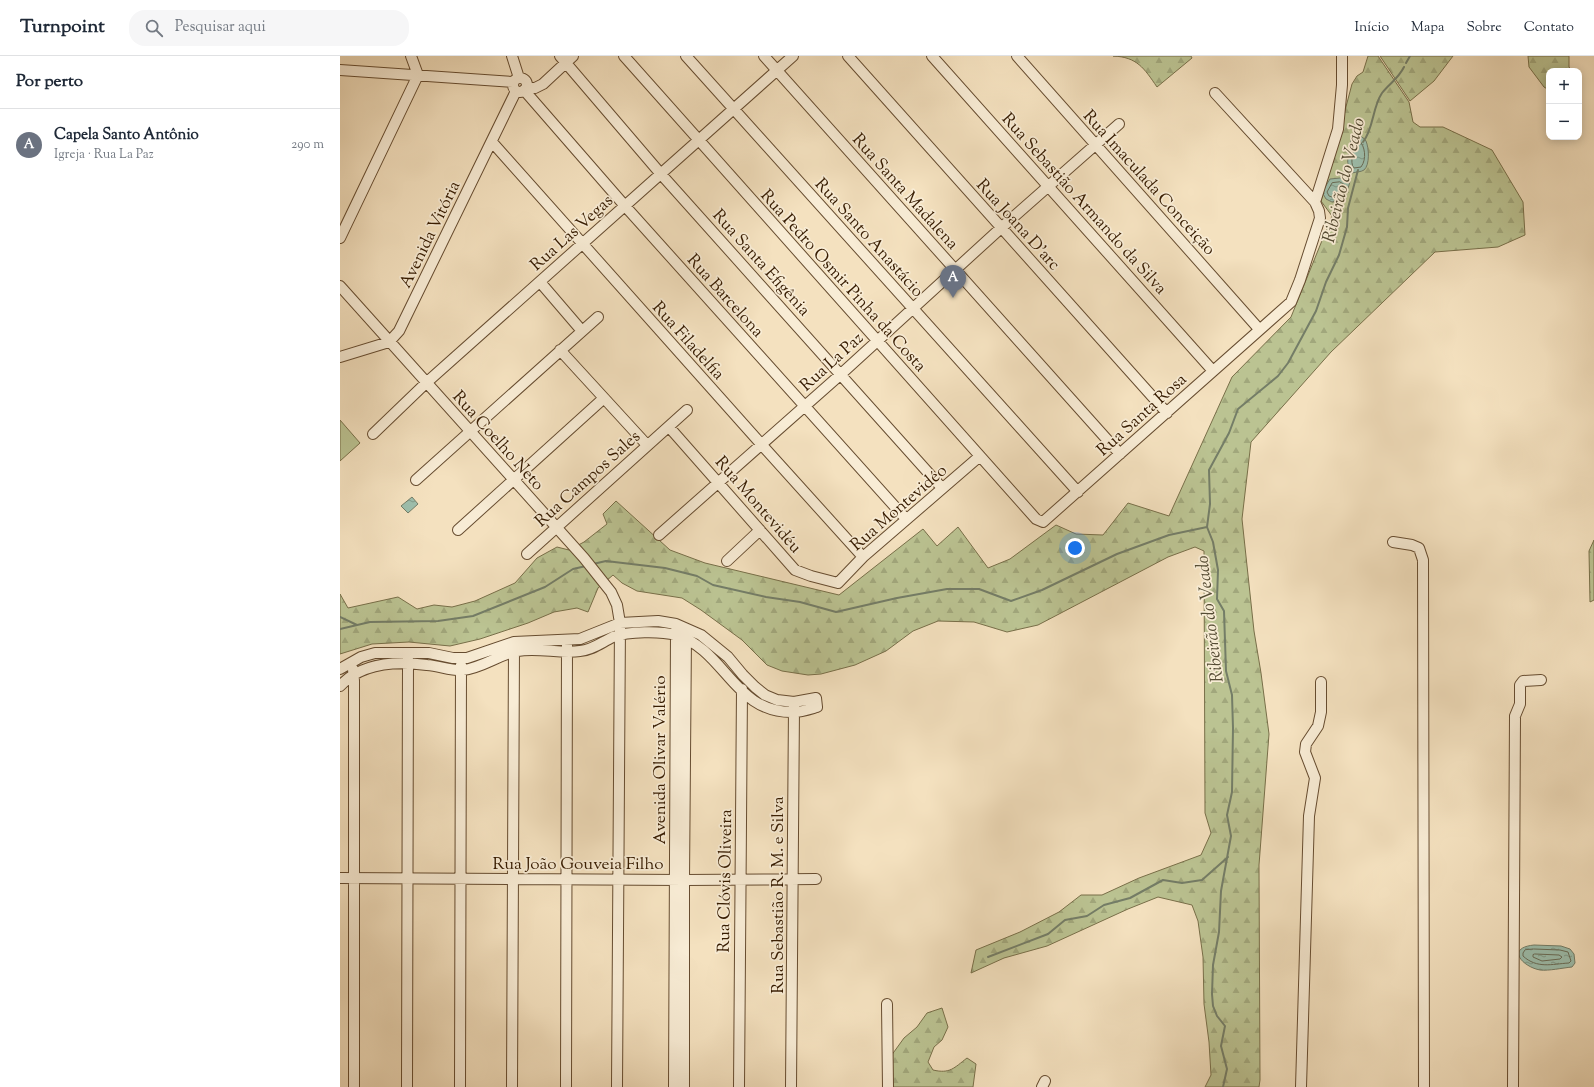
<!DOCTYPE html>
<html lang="pt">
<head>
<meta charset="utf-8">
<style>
  body { margin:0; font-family:"Sorts Mill Goudy",serif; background:#f6f6f7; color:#1f2937 }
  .controls { position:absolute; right:12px; top:12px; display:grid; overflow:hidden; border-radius:8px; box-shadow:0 2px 10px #0003 }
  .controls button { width:36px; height:36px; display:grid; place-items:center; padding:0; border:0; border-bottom:1px solid #e0e1e3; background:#fff; color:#1f2937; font:20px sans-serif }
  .you { position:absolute; left:735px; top:492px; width:14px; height:14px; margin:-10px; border:3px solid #fff; border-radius:50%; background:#1a73e8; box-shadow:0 0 0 6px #1a73e833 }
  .badge { display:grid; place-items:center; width:26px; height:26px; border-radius:50%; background:#8f2418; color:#fff; font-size:13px; font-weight:700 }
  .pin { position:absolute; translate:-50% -33px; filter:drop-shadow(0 1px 2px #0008) }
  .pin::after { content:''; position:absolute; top:21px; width:14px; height:12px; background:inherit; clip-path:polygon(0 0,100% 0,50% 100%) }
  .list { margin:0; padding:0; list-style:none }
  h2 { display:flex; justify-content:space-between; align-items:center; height:52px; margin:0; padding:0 16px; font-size:17px }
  h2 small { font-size:13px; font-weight:400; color:#747a83 }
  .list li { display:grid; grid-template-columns:26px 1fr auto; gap:12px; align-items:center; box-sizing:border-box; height:72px; padding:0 16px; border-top:1px solid #e0e1e3 }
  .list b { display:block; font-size:15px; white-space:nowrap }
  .list p { margin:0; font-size:13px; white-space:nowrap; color:#747a83 }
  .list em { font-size:13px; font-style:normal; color:#747a83 }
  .icon { flex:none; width:22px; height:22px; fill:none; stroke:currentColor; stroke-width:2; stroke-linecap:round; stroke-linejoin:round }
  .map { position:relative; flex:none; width:1254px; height:1031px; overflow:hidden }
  header { display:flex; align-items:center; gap:24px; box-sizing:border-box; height:56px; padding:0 20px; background:#fff; border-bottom:1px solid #e0e1e3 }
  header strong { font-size:19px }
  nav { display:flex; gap:22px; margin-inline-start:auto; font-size:14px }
  .search { width:280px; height:36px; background:#f6f6f7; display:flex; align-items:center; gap:10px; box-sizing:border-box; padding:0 14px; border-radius:16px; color:#747a83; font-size:15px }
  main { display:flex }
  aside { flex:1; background:#fff }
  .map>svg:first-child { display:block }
  .forest { fill:url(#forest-firs); stroke:#786f49 }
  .pitch { fill:#bbc392; stroke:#786f49 }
  .water { fill:url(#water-ripples); stroke:#747d67 }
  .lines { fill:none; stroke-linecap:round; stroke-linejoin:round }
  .shore { stroke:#6a6c56; stroke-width:1 }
  .stream { stroke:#747d67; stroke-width:2 }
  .minor-casing { stroke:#664c30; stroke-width:12 }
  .minor { stroke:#f8ecd5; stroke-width:10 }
  .labels { text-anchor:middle; stroke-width:3.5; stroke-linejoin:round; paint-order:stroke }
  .street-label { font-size:17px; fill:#361b00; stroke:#f8ecd5 }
  .water-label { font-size:18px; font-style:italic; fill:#554c34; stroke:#f8ecd5 }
</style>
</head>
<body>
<header>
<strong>Turnpoint</strong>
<div class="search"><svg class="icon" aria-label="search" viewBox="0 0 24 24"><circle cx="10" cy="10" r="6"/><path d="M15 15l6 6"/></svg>Pesquisar aqui</div>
<nav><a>Início</a><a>Mapa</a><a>Sobre</a><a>Contato</a></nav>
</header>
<main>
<aside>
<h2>Por perto<small></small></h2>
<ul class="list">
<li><span class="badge" style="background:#6b7280">A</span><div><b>Capela Santo Antônio</b><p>Igreja · Rua La Paz</p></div><em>290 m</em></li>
</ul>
</aside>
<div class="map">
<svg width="1254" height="1031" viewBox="0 0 1254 1031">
  <defs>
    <pattern id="forest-firs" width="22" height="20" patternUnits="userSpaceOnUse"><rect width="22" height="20" fill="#bbc392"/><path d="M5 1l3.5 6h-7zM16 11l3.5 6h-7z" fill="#a1a77c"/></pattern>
    <pattern id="water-ripples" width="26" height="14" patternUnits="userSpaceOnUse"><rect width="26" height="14" fill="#9dbeac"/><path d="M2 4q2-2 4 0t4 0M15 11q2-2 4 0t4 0" fill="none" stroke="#819a8a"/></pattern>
  </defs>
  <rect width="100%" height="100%" fill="#f4e1bf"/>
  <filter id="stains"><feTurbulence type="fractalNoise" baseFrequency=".005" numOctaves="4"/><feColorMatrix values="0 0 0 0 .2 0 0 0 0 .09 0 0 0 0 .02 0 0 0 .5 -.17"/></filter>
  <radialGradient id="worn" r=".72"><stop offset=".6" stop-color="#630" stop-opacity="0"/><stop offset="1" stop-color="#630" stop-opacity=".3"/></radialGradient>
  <!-- forest -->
  <path class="forest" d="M773 0H851L852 2 817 31C804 12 797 1 773 0Z
    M1028 0H1038L1069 46 1073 66 1080 71H1103L1152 94 1183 146 1185 179 1158 191 1095 196 991 296 911 386 902 463 914 575 921 617 929 678 919 809 920 1024 919 1031H865L871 1019 869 986 864 948 863 901 858 865 852 849 818 841 788 853 707 890 664 902 631 917 636 894 680 876 719 856 741 839H762L799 822 861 799 871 777 865 757 864 495 855 491 828 501 698 569 667 576 634 566 598 565 573 575 546 595 515 609 481 618 468 619 442 615 427 609 402 584 361 554 342 542 297 535 282 527 273 519 258 532 248 556 237 552 214 556 188 567 140 583 110 590 69 586 32 588 0 598V538L8 552 58 541 77 553 94 549 112 551 135 545 175 527 197 502 217 491 229 494 244 486 267 468 263 458 276 445 330 494 365 507 499 539 583 473 597 490 618 471 648 512 670 503 716 469 736 478 763 479 788 447 829 460 892 321 951 261 992 160 981 145 1012 28 1017 20 1023 16Z
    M1040 0H1113L1094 25 1070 45Z
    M1188 0H1229V11L1232 15H1209V34L1204 31 1189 11Z
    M1254 484V544L1250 546 1249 495Z
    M602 952 608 971 602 984 594 991 588 1006 593 1014C610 1018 614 1012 627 1002L636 1008 633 1031H552L551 1000 564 982 577 971 587 957Z"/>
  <!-- pitch -->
  <path class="pitch" d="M0 364 20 387 0 405Z"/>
  <!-- water -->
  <path class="water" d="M1015 78C1019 80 1024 81 1026 85 1029 92 1030 109 1024 114 1021 116 1016 116 1012 117 1003 106 1011 94 1011 81Z
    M1000 122 1010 125C1008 136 1003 143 992 146L986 143 982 136 990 123Z
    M72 441 78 448 68 457 61 450Z
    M1194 889 1221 890 1230 893 1234 898 1235 907 1232 911C1222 912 1209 915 1200 914 1183 911 1165 892 1194 889Z"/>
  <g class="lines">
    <!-- shore -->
    <path class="shore" d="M1016 83 1019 84C1025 90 1027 103 1021 111L1014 112C1009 107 1014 91 1016 83Z
      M1000 126 1005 129C1003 136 997 144 989 140L987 136 992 127Z
      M1194 893 1220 894 1228 896 1231 905 1229 907C1212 908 1197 913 1183 900V897L1185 894Z
      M1195 898 1219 899 1222 901 1220 903 1202 905 1193 901V899Z"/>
    <!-- stream -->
    <path class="stream" d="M1066 7 1070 0
      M1023 86C1034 72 1032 52 1042 37 1050 27 1058 23 1064 11
      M253 508 266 505 325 512 357 520 373 529 426 541 460 546 496 556 557 542 607 533H639L671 545 702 534 777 498 829 479 867 471
      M0 561 17 569
      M0 573 30 566 98 565 133 560 205 531 233 513 246 510
      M648 901 708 878 725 864 747 860 764 849 790 842 823 824 842 827 862 824 888 801
      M883 1031 887 1013 881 990 885 970 877 960 873 950 872 938 873 909 879 876 881 835 891 780 887 759 892 736 893 672 892 639 886 615 884 555 877 543 878 514 873 486 867 471 870 448 869 414 889 377 898 353 938 320 948 307 976 255 986 226 999 199 1007 171 1008 152 1018 114"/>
    <defs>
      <path id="minor" d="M172 0 179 22
        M220 0 320 117 602 432
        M284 0 696 463 703 466 951 246 960 224 980 162 979 155 975 146 875 37
        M346 0 738 436
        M424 0 780 398
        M508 0 827 357
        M592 0 873 315
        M677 0 919 273
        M0 14 173 26
        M173 29a7 7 0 1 1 14 0a7 7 0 1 1-14 0Z
        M186 32H195L203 28 233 0
        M184 34 285 150 566 463
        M152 86 421 388 523 501
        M975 146 998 73 1002 29V0
        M0 182 78 19 71 0
        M200 226 242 275
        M0 230 244 502 271 536 277 549 280 567 277 1031
        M220 294 307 389
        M0 301 49 286 59 275 176 35
        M329 371 455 514 471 520 498 527 523 501 640 400
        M33 378 86 327 453 0
        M76 424 258 261
        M118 474 264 342
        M319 479 500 319 661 172 779 68
        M1053 486 1072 489 1079 492 1083 504 1084 1031
        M187 498 347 354
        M387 505 420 474
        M0 613 21 601 35 597H89L113 602H127L174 586 240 583 280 567 318 565 336 568 361 579 388 601 403 619 415 631 425 639 437 644 454 646 476 642 477 651C470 653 461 656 454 656 394 658 386 594 336 579 321 575 288 575 273 581 262 586 253 594 240 595 220 598 198 591 177 595 158 599 142 612 123 614 111 615 100 610 87 609 57 605 22 606 0 630
        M13 613 14 625V1031
        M0 822 344 824 476 823
        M547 948 548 1031
        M67 1031 68 603
        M120 1031 121 609
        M172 1031 174 591
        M226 1031 227 589
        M334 1031 336 574
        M344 1031V824L346 579
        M399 1031 402 633
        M451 1031 454 651
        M702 1031 705 1025
        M961 1031 969 760 975 722 965 696 966 688 978 670 981 656V626
        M1173 1031 1175 660 1180 648V629L1183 625 1201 624"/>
    </defs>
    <!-- minor casing -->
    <use href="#minor" class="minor-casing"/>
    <!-- minor -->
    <use href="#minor" class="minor"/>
  </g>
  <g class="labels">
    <!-- street labels -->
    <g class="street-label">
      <text transform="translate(810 126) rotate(48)" y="6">Rua Imaculada Conceição</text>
      <text transform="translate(566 135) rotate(48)" y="6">Rua Santa Madalena</text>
      <text transform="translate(745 147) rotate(48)" y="6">Rua Sebastião Armando da Silva</text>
      <text transform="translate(679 168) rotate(48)" y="6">Rua Joana D'arc</text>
      <text transform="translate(231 176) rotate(-42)" y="6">Rua Las Vegas</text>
      <text transform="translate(89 178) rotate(-64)" y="6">Avenida Vitória</text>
      <text transform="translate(530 181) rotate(48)" y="6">Rua Santo Anastácio</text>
      <text transform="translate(422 206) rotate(48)" y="6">Rua Santa Efigênia</text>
      <text transform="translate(504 224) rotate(48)" y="6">Rua Pedro Osmir Pinha da Costa</text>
      <text transform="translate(386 239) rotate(48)" y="6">Rua Barcelona</text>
      <text transform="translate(349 284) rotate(48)" y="6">Rua Filadelfia</text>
      <text transform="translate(491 305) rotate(-42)" y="6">Rua La Paz</text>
      <text transform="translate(801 358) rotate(-42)" y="6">Rua Santa Rosa</text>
      <text transform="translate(159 384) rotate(48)" y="6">Rua Coelho Neto</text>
      <text transform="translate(247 422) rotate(-42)" y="6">Rua Campos Sales</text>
      <text transform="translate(419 448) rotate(49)" y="6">Rua Montevidéu</text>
      <text transform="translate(558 451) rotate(-41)" y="6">Rua Montevidéo</text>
      <text transform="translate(319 704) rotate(-90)" y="6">Avenida Olivar Valério</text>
      <text x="238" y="813">Rua João Gouveia Filho</text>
      <text transform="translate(384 825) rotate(-89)" y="6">Rua Clóvis Oliveira</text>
      <text transform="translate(437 839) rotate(-90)" y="6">Rua Sebastião R. M. e Silva</text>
    </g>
    <!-- water labels -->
    <g class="water-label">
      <text transform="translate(1003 124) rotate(-76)" y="6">Ribeirão do Veado</text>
      <text transform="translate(869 563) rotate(-97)" y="6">Ribeirão do Veado</text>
    </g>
  </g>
  <rect width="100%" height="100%" filter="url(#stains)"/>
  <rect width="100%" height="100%" fill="url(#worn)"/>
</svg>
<div class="controls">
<button>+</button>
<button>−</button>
</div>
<div class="you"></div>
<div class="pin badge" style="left:613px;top:242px;background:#6b7280">A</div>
</div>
</main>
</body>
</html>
